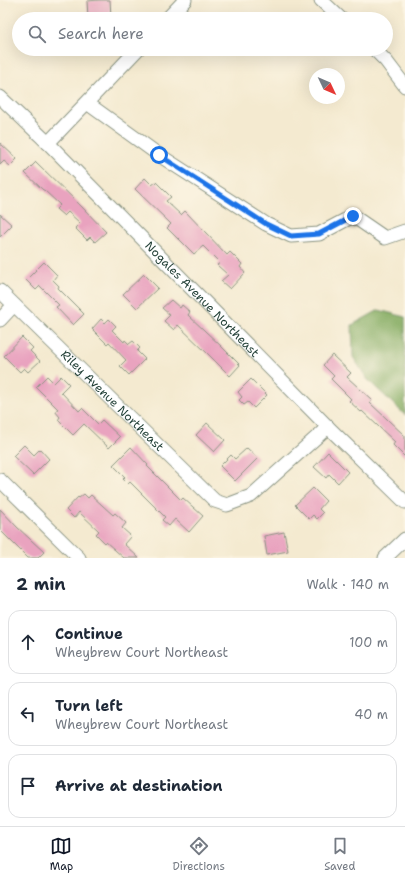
<!DOCTYPE html>
<html lang="en">
<head>
<meta charset="utf-8">
<style>
  body { margin:0; font-family:"Shantell Sans",sans-serif; background:#f2f2f3; color:#1f2937 }
  .compass { position:absolute; left:309px; top:68px; width:36px; height:36px; border-radius:50%; background:#fff; box-shadow:0 4px 16px #0002; rotate:134deg }
  .stop { position:absolute; width:12px; height:12px; margin:-9px; border:3px solid #1a73e8; border-radius:50%; background:#fff }
  .stop.end { background:#1a73e8; border-color:#fff; box-shadow:0 1px 4px #0008 }
  .list { margin:0; padding:0; list-style:none }
  h2 { display:flex; justify-content:space-between; align-items:center; height:52px; margin:0; padding:0 16px; font-size:17px }
  h2 small { font-size:13px; font-weight:400; color:#747a83 }
  .list li { display:grid; grid-template-columns:26px 1fr auto; gap:12px; align-items:center; box-sizing:border-box; height:64px; margin:0 8px 8px; padding:0 8px; border:1px solid #e0e1e3; border-radius:12px }
  .list b { display:block; font-size:15px; white-space:nowrap }
  .list p { margin:0; font-size:13px; white-space:nowrap; color:#747a83 }
  .list em { font-size:13px; font-style:normal; color:#747a83 }
  .icon { flex:none; width:22px; height:22px; fill:none; stroke:currentColor; stroke-width:2; stroke-linecap:round; stroke-linejoin:round }
  .map { position:relative; flex:none; width:405px; height:558px; overflow:hidden }
  .search { position:absolute; background:#fff; box-shadow:0 4px 16px #0002; left:12px; right:12px; top:12px; height:44px; display:flex; align-items:center; gap:10px; box-sizing:border-box; padding:0 14px; border-radius:22px; color:#747a83; font-size:15px }
  .sheet { height:268px; background:#fff }
  nav { display:flex; justify-content:space-around; align-items:center; box-sizing:border-box; height:56px; border-top:1px solid #e0e1e3; background:#fff; font-size:11px; color:#747a83 }
  nav a { display:grid; justify-items:center; gap:2px }
  nav .on { color:#111827 }
  .map>svg:first-child { display:block }
  .forest { fill:#83ab61; stroke:#51744a }
  .building { fill:#e9a3bf }
  .lines { fill:none; stroke-linecap:round; stroke-linejoin:round }
  .minor-casing { stroke:#8a9482; stroke-width:15 }
  .minor { stroke:#fff; stroke-width:13 }
  .route { stroke:#1a73e8; stroke-width:5 }
  .labels { text-anchor:middle; stroke-width:4; stroke-linejoin:round; paint-order:stroke }
  .street-label { font-size:12px; fill:#1f3d34; stroke:#fcf5e5 }
</style>
</head>
<body>
<div class="map">
<svg width="405" height="558" viewBox="0 0 405 558">
  <rect width="100%" height="100%" fill="#fcf5e5"/>
  <filter id="ink" filterUnits="userSpaceOnUse"><feTurbulence type="fractalNoise" baseFrequency=".025" numOctaves="2"/><feDisplacementMap in="SourceGraphic" scale="8" xChannelSelector="R" yChannelSelector="G"/><feConvolveMatrix kernelMatrix="1 2 1 2 8 2 1 2 1" color-interpolation-filters="sRGB"/></filter>
  <filter id="wash" filterUnits="userSpaceOnUse"><feTurbulence type="fractalNoise" baseFrequency=".012" numOctaves="4" result="noise"/><feDisplacementMap in="SourceGraphic" scale="16" xChannelSelector="R" yChannelSelector="G"/><feGaussianBlur stdDeviation="0.9" result="paint"/><feColorMatrix in="noise" values="0 0 0 0 0 0 0 0 0 0 0 0 0 0 0 0 0 1.4 0 .05"/><feComposite in="paint" operator="in"/></filter>
  <g filter="url(#wash)">
    <rect width="100%" height="100%" fill="#f4ead0"/>
    <!-- forest -->
    <path class="forest" d="M379 310 405 317V415L368 380 353 357 352 325Z"/>
    <g id="blocks">
      <!-- building -->
      <path class="building" d="M99 0H110L111 17 88 18 87 1Z
        M0 143 17 159 10 166 4 161 0 165Z
        M36 162 82 207 106 232 95 242 90 237 87 240 75 228 80 223 68 212 64 216 56 209 60 205 44 190H43L25 173Z
        M145 178 152 185 156 182 171 197 166 201 181 215 185 211 227 255 230 252 242 264 240 267 245 273 230 289 221 281 228 275 217 265 220 263 203 246 194 254 178 238V239L167 228 171 224 135 189Z
        M0 214 12 225 0 237Z
        M44 262 57 275 53 280 59 286 58 288 84 314 73 325 56 307 59 305 40 286 36 290 26 280Z
        M144 274 158 288 137 308 123 294Z
        M171 300 180 308 182 305 190 312 188 315 221 346 240 365 230 376 207 353 178 325 174 330 164 321 170 315 162 308Z
        M101 319 105 323 109 319 116 326 112 330 124 342 125 340 129 344 133 341 140 348 137 351 145 359 129 375 120 366 126 360 109 342 107 344 92 329Z
        M22 337 33 348 30 351 40 361 28 372 24 368 20 372 4 356Z
        M332 355 351 373 347 377 372 400 370 403 405 436V457L393 445 395 442 362 411 361 412 349 401 351 399 331 379 334 376 323 365Z
        M47 376 54 383 61 376 69 384 61 392 79 411 82 408 98 424 102 420 120 437 109 448 84 424 73 435 58 420 60 417 55 411 58 409 36 387Z
        M251 379 267 395 254 408 248 402 244 405 239 400 242 397 238 392Z
        M207 423 225 440 214 452 196 435Z
        M24 445 34 455 40 449 49 459 33 475 13 456Z
        M131 447 148 465 147 466 181 500 183 498 203 516 189 532 175 519 169 526 162 520 165 517 130 482 128 484 123 479 125 477 113 465Z
        M247 448 258 458 235 481 220 466 231 455 235 459Z
        M328 452 348 472 338 483 329 474 326 478 314 467Z
        M313 488 326 501 319 509 323 513 317 519 313 515 309 519 295 505Z
        M84 494 88 498 91 495 113 515 115 513 126 523 122 528 131 536 124 544 139 558H124L106 542 105 543 96 534 99 531 79 512 74 518 66 510 78 497 79 498Z
        M0 509 17 527 44 552 38 558H28L0 530Z
        M284 532 288 551 267 555 264 536Z"/>
    </g>
  </g>
  <g filter="url(#ink)">
    <use href="#blocks" fill-opacity="0" stroke="#8a9482" stroke-width="1"/>
    <g class="lines">
      <defs>
        <g id="minor">
          <path d="M321 0 341 19"/>
          <path d="M167 19 185 0"/>
          <path d="M374 49 386 61 405 86"/>
          <path id="s1" d="M0 97 48 143 328 427 405 502"/>
          <path d="M87 103 159 155 266 224 291 236 319 234 353 216 385 238 405 231"/>
          <path d="M48 143 138 49"/>
          <path id="s2" d="M0 291 215 501 227 505 251 496 328 427"/>
          <path d="M0 320 14 305"/>
          <path d="M0 480 79 558"/>
          <path d="M385 558 405 539"/>
        </g>
      </defs>
      <!-- minor casing -->
      <use href="#minor" class="minor-casing"/>
      <!-- minor -->
      <use href="#minor" class="minor"/>
    </g>
  </g>
  <g class="lines" filter="url(#ink)">
    <!-- route -->
    <path class="route" d="M159 155 266 224 291 236 319 234 353 216"/>
  </g>
  <g class="labels">
    <!-- street labels -->
    <g class="street-label">
      <text dy="4" stroke="none"><textPath href="#s1" startOffset="286">Nogales Avenue Northeast</textPath></text>
      <text dy="4" stroke="none"><textPath href="#s2" startOffset="157">Riley Avenue Northeast</textPath></text>
    </g>
  </g>
</svg>
<svg class="compass" viewBox="-18 -18 36 36"><path d="M0-13l5 13h-10z" fill="#e53935"/><path d="M0 13l5-13h-10z" fill="#747a83"/></svg>
<div class="stop" style="left:159px;top:155px"></div>
<div class="stop end" style="left:353px;top:216px"></div>
<div class="search"><svg class="icon" aria-label="search" viewBox="0 0 24 24"><circle cx="10" cy="10" r="6"/><path d="M15 15l6 6"/></svg>Search here</div>
</div>
<section class="sheet">
<h2>2 min<small>Walk · 140 m</small></h2>
<ul class="list">
<li><svg class="icon" aria-label="ahead" viewBox="0 0 24 24"><path d="M12 20V5M6 11l6-6 6 6"/></svg><div><b>Continue</b><p>Wheybrew Court Northeast</p></div><em>100 m</em></li>
<li><svg class="icon" aria-label="left" viewBox="0 0 24 24"><path d="M17 20v-9H6M10 6l-5 5 5 5"/></svg><div><b>Turn left</b><p>Wheybrew Court Northeast</p></div><em>40 m</em></li>
<li><svg class="icon" aria-label="arrive" viewBox="0 0 24 24"><path d="M6 21V4h12l-3 4 3 4H6"/></svg><div><b>Arrive at destination</b></div></li>
</ul>
</section>
<nav>
<a class="on"><svg class="icon" aria-label="map" viewBox="0 0 24 24"><path d="M3 6l6-2 6 2 6-2v14l-6 2-6-2-6 2zM9 4v14M15 6v14"/></svg>Map</a>
<a><svg class="icon" aria-label="directions" viewBox="0 0 24 24"><path d="M12 3l9 9-9 9-9-9zM9 14v-3h6M13 9l2 2-2 2"/></svg>Directions</a>
<a><svg class="icon" aria-label="saved" viewBox="0 0 24 24"><path d="M7 4h10v16l-5-4-5 4z"/></svg>Saved</a>
</nav>
</body>
</html>
